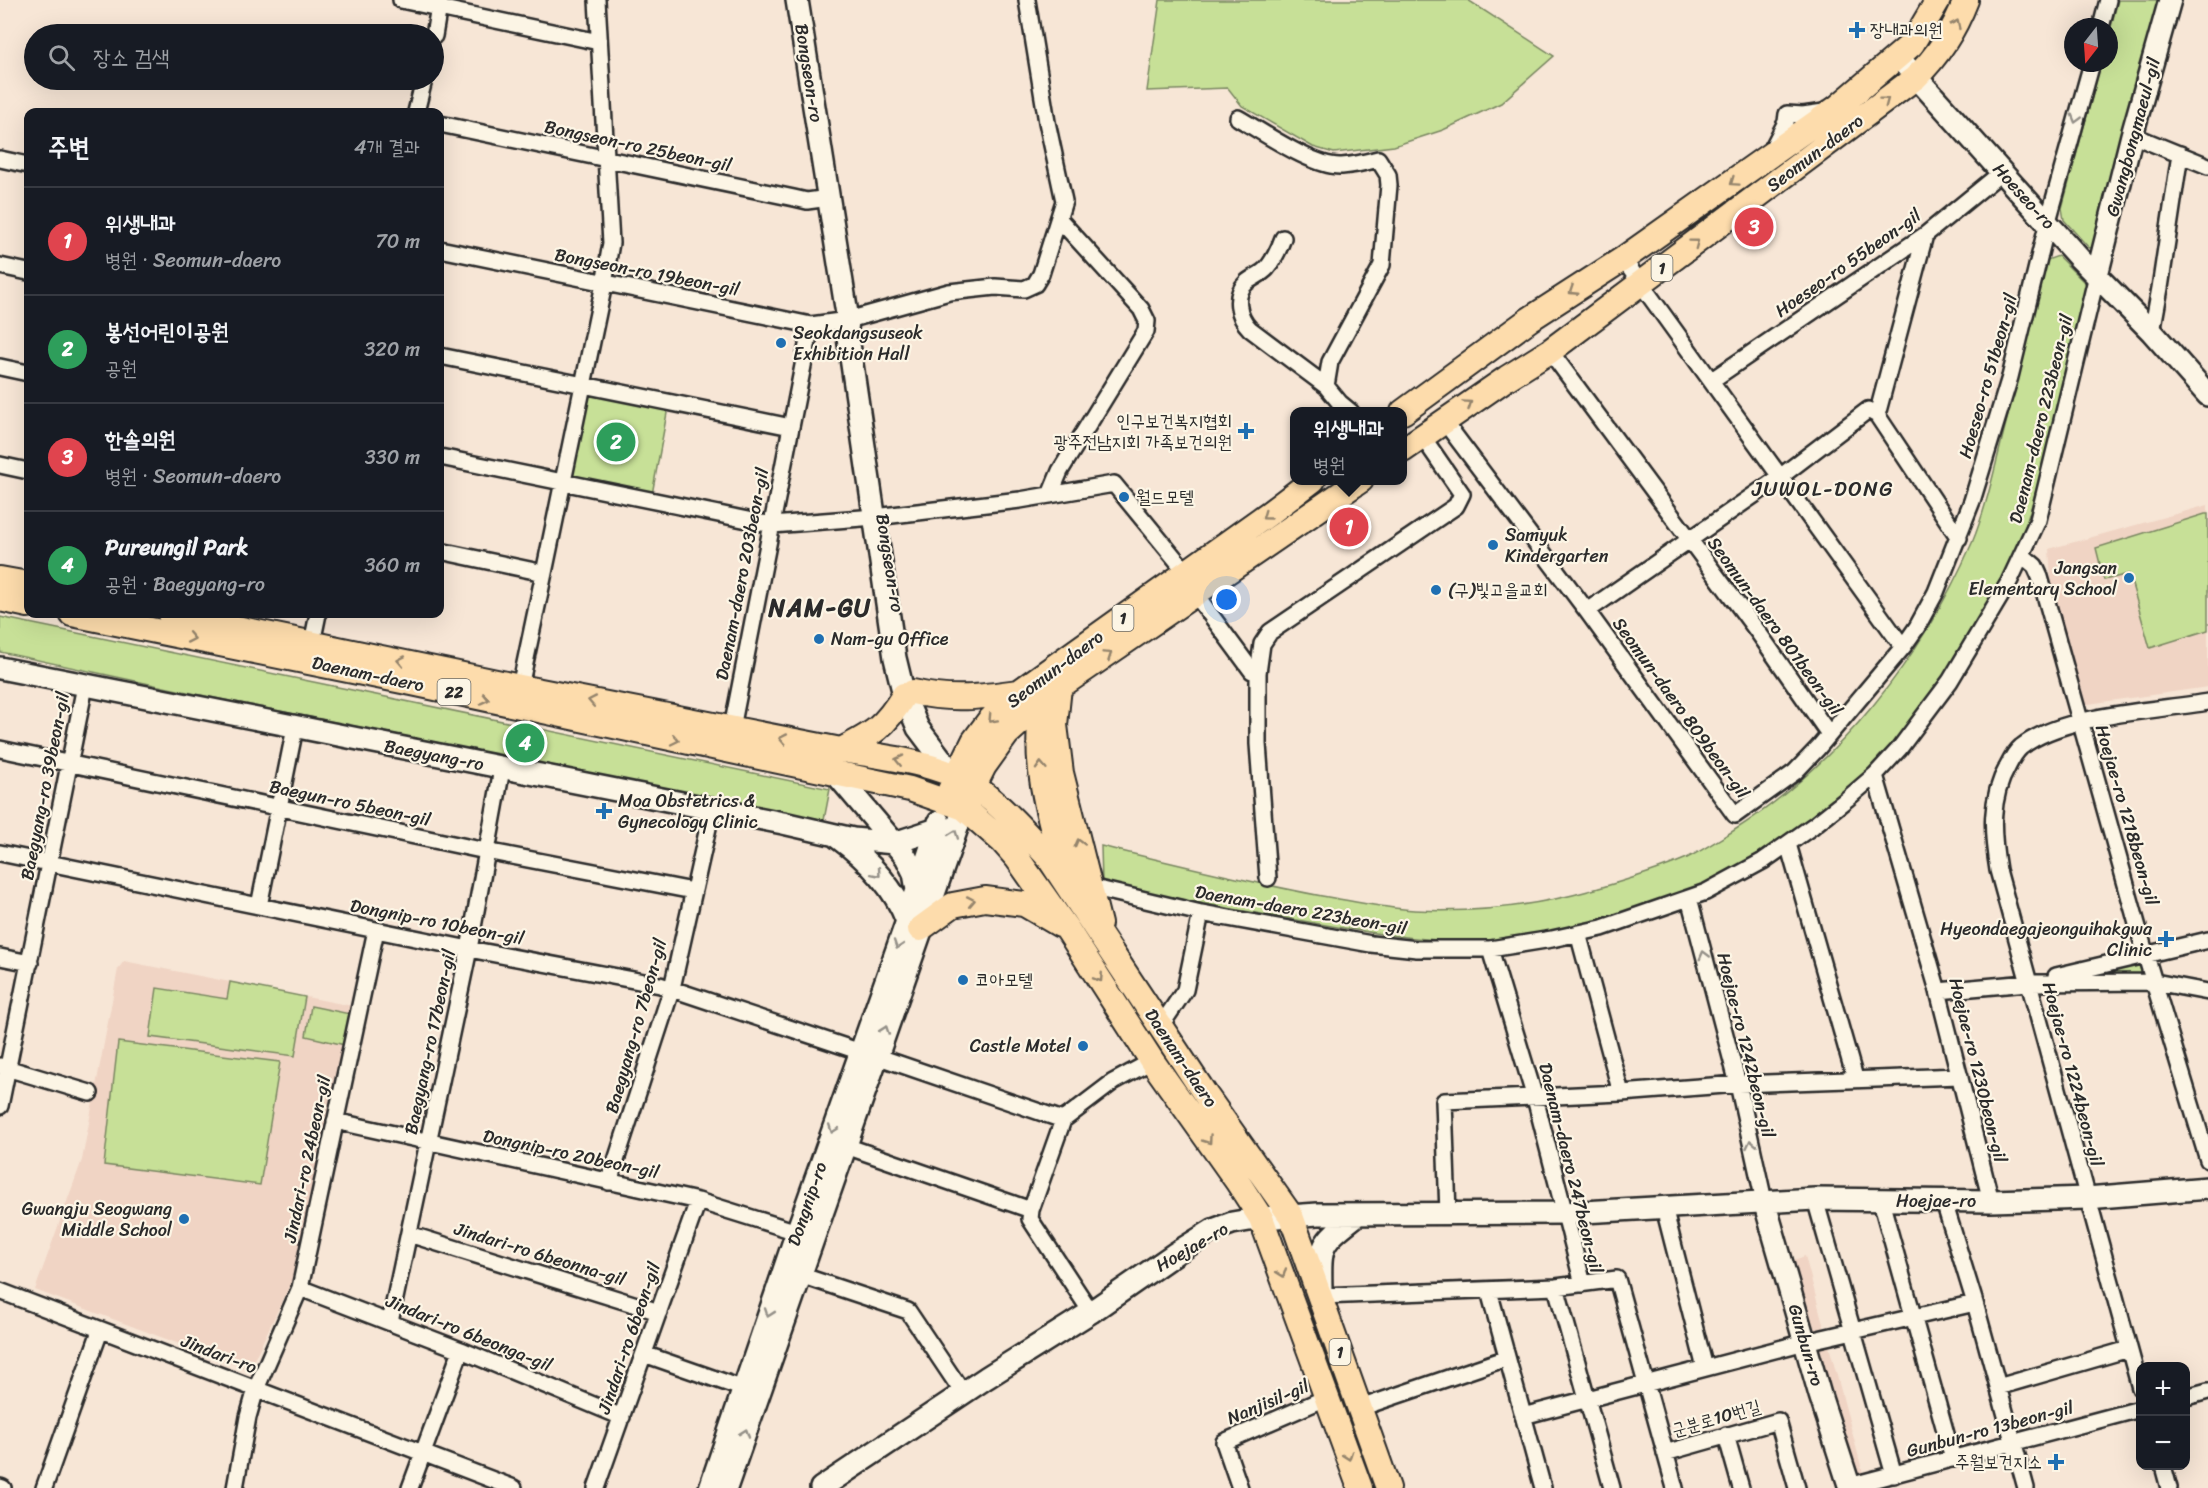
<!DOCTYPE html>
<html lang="ko">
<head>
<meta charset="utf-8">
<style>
  body { margin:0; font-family:Sriracha,"Poor Story",sans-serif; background:#242831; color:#f1f3f6 }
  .controls { position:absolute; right:18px; bottom:18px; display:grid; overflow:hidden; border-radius:12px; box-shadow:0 6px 24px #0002 }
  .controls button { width:54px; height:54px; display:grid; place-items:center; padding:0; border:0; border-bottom:2px solid #363941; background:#171b24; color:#f1f3f6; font:30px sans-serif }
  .compass { position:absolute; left:2064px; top:18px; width:54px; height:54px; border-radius:50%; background:#171b24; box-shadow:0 6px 24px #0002; rotate:197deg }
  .you { position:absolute; left:1227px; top:600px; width:21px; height:21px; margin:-15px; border:4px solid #fff; border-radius:50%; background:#1a73e8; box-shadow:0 0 0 9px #1a73e833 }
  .badge { display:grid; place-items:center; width:39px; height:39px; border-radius:50%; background:#8c9099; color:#fff; font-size:20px; font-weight:700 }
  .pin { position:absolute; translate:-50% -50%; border:3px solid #fff; box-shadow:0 2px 6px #0006 }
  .popup { position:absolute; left:1290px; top:407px; width:117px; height:78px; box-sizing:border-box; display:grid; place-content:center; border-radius:12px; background:#171b24; filter:drop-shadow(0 2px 4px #0005); font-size:20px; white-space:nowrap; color:#9ea1a6 }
  .popup b { font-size:22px; color:#f1f3f6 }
  .popup::after { content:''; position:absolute; left:50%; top:100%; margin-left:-12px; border:12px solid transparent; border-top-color:#171b24 }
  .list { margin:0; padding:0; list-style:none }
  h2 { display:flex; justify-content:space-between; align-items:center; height:78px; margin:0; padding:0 24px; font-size:26px }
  h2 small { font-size:20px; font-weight:400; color:#9ea1a6 }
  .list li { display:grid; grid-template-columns:39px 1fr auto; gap:18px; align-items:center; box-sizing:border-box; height:108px; padding:0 24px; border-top:2px solid #363941 }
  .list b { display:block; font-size:22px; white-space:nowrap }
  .list p { margin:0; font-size:20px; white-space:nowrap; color:#9ea1a6 }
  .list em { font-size:20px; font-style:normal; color:#9ea1a6 }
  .icon { flex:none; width:33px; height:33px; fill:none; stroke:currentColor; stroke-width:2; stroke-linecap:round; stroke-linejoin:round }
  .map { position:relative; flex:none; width:2208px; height:1488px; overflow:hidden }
  .search { position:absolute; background:#171b24; box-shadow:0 6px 24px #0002; left:24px; top:24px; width:420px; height:66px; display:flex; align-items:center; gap:15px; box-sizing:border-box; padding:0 21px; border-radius:33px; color:#9ea1a6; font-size:22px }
  .panel { position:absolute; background:#171b24; box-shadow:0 6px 24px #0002; left:24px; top:108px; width:420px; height:510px; border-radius:12px }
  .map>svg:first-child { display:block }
  .built { fill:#f0d4c4 }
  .green { fill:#c7e097; stroke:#798661; stroke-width:1.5 }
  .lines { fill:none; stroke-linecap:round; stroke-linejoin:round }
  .street-casing { stroke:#2b2b2b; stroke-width:20 }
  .secondary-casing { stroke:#2b2b2b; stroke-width:26 }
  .primary-casing { stroke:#2b2b2b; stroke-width:28 }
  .street { stroke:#fcf5e5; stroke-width:15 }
  .secondary { stroke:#fcf5e5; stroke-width:21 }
  .primary { stroke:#fddcac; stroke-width:24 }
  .oneway { stroke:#94846c }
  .oneway2 { stroke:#949088 }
  .poi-dot { fill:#1f6fb2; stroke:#fcf5e5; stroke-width:2 }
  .labels { text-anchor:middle; stroke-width:4.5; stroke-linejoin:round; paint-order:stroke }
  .shield { fill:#fcf5e5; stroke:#6a6863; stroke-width:1.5 }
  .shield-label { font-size:16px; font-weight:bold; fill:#2b2b2b }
  .poi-label { font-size:18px; fill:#2b2b2b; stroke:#fcf5e5; text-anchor:start }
  .street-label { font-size:18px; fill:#2b2b2b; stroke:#fcf5e5 }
  .quarter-label { font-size:21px; letter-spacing:1.5px; fill:#2b2b2b; stroke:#fcf5e5 }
  .district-label { font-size:24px; font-weight:bold; letter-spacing:1.5px; fill:#2b2b2b; stroke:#fcf5e5 }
</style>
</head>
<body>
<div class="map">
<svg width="2208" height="1488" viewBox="0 0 2208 1488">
  <rect width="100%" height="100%" fill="#f7e6d6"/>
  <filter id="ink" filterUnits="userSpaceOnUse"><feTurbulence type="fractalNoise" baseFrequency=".0167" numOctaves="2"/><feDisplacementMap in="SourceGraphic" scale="12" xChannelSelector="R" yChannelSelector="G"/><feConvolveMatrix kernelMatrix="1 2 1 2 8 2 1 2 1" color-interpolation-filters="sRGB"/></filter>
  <g filter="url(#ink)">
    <!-- built -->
    <path class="built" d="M2208 505V687L2081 705 2053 607 2049 549Z
      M124 961 352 1006 328 1133 293 1279 249 1370 35 1290 82 1160 118 969Z
      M1805 1256 1867 1488H1853L1791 1261Z"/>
    <!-- green -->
    <path class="green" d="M1160 0H1468L1554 56 1501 103 1443 130 1394 146 1334 153 1313 147 1242 106 1228 88 1147 91Z
      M2118 0H2161L2094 247 2089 248 2064 220 2062 208 2101 63H2109V34Z
      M2058 256 2090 288C2076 339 2063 389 2049 440 2038 484 2027 528 2009 570 1999 590 1986 609 1974 628 1964 646 1954 664 1943 681 1917 720 1871 774 1834 803 1733 884 1603 940 1472 941 1415 941 1359 931 1303 921 1236 910 1169 898 1102 883L1101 846C1175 864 1248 882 1322 896 1352 901 1383 908 1414 910 1474 913 1535 906 1592 890 1624 881 1657 871 1687 858 1703 850 1718 840 1733 831 1840 763 1921 659 1972 543 1985 512 1995 468 2003 435 2018 377 2033 318 2047 260Z
      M583 385 669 402 651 500 562 482Z
      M2205 514H2208V630L2150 648 2129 574 2104 580 2096 548Z
      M0 617 830 789 824 820 215 698 0 652Z
      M2137 965 2140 967 2142 977H2108L2109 972Z
      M230 982 305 997 295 1056 150 1037 157 988 227 999Z
      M311 1006 350 1014 345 1045 306 1036Z
      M118 1042 280 1062 260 1185 104 1165Z"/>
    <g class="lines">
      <defs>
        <path id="street" d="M401 0 599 42
          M2101 27 2108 0
          M434 36 440 0
          M416 112 424 80
          M1238 118C1263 132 1314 168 1342 166 1354 165 1367 162 1378 159L1388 175 1389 185 1382 265 1330 362 1326 386
          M440 124 794 198 807 201 829 198
          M2132 135 2208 166
          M1772 149 1786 122 1787 114 1803 115 1824 112
          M0 159 28 165
          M1925 235 1877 415 1959 538
          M1283 238C1279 249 1274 260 1267 268 1262 274 1253 277 1247 282 1233 295 1238 317 1250 329L1326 386 1340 403 1351 412
          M440 249 811 325 848 320 949 292 995 287 1024 289 1035 284 1041 274 1064 201 1047 122 1027 0
          M1623 259 1903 647
          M0 266 28 272
          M2152 332 2160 288 2180 154
          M1550 351 1758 632 1829 734
          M440 356 791 427
          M0 367 28 373
          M1712 380 1925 235 2002 172
          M1444 421 1587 611 1735 815 1795 772 1818 748 1903 647 1917 627 1936 592 1972 501 2010 377 2048 221 2092 63
          M440 457 772 525 875 517 1020 500 1114 484 1187 573
          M0 465 28 471
          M1050 495 1060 471 1146 331 1147 321 1141 309 1059 219
          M440 551 544 573 520 687
          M2022 555 2035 566 2040 577 2146 956 2208 1160
          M544 573 604 284 611 243 597 0
          M1196 595 1252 671 1258 673
          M1587 611 1780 477 1868 410 1877 415
          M312 643 318 614
          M732 728 811 325
          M0 749 486 851 693 891
          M1875 775 1938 991 1991 1201
          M1788 844 1855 1078
          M0 853 469 949 660 985 861 1052
          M1268 878 1258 744V673L1262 644 1270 632 1456 506 1462 494 1422 436
          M1090 887 1201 913 1371 944 1417 949H1490L1552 939 1602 928 1706 892 1763 861 1813 826 1847 799 1875 775 1899 749 1950 681 2009 582 2038 520 2097 275
          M1689 898 1738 1084 1764 1201
          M259 906 295 728
          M1578 933 1621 1093
          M1490 949 1535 1098 1583 1284
          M0 957 30 963
          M2056 976 2208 940
          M1938 991 2028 983 2155 982 2208 992
          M1160 1027 1185 990 1201 913
          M876 1056 1063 1120
          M0 1066 90 1093
          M0 1106 85 686
          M335 1121 698 1201 797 1232
          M846 1146 1031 1210
          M609 1182 672 988 712 810
          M1815 1199 1894 1475
          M1881 1201 1953 1459
          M1944 1202 1975 1303 2026 1488
          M1664 1208 1705 1368
          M1448 1214 1444 1101 1621 1093 1738 1084 1960 1076
          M409 1234 659 1312
          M800 1275 908 1311 963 1393
          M1556 1287 1612 1488
          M300 1288 461 1350 622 1417
          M0 1291 514 1488
          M1489 1291 1543 1488
          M1321 1296 1556 1287 1617 1279 1675 1488
          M1091 1312 1030 1219 1031 1210 1063 1120 1113 1082 1152 1061
          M390 1322 469 949 502 769
          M644 1354 744 1389
          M1998 1387 2129 1349
          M2140 1388 1998 870C1992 834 1989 799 2008 766 2011 760 2015 752 2021 747 2063 714 2155 711 2208 702
          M2186 1397 2208 1391
          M1360 1408 1507 1358
          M1523 1416 1805 1342 1975 1303
          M1726 1435 1741 1488
          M1665 1453 1778 1421 1797 1488
          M2163 1466 2169 1488
          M1849 1486 2140 1409
          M0 1487 3 1488
          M44 1488 100 1331
          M235 1488 248 1417 256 1389 300 1288 376 930
          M410 1488 461 1350
          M596 1488 698 1201
          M1240 1488 1224 1442 1328 1397"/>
        <path id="secondary" d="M797 0 848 320 847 330 895 658 904 695 918 728 955 777
          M1898 57 2079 258 2152 332 2208 395
          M2097 275 2132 135 2170 0
          M0 668 783 823 853 839 894 843 937 829
          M836 774 906 857 914 873 917 890
          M837 837C867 859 894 886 907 921
          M1764 1201 1820 1395 1850 1488
          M1321 1290C1320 1243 1320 1244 1357 1215
          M710 1488 797 1232 907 921 939 822
          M726 1488 964 808
          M821 1488 986 1378 1091 1312 1176 1253 1213 1230 1232 1223 1261 1218 1318 1214 1565 1213 1815 1199 1991 1201 2087 1198 2208 1188"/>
        <path id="primary" d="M1403 412 1530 319 1623 259 1838 107 1912 44 1938 0
          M1403 450 1507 378 1550 351 1915 78C1939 55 1954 31 1966 0
          M0 579 28 584
          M0 599 28 605
          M72 614 412 683 910 789 964 808 1003 842 1017 858 1067 929 1152 1061 1237 1181 1261 1218 1360 1488
          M170 614 520 687 841 750C881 756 941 763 975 787 1003 807 1026 833 1049 858L1207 1097 1291 1216 1388 1488
          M1059 687 1055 725 1061 773 1099 924
          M913 692C951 701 982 697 1019 692
          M1043 702C1032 758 1047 817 1066 870
          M841 750C873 734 885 727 904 695
          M950 790 974 741 989 721 1019 692 1271 512 1313 480
          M967 800 984 766 1007 734 1059 687 1361 480
          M920 929 953 905 985 899 1024 904 1060 925"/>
      </defs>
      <!-- street casing -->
      <use href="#street" class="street-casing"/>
      <!-- secondary casing -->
      <use href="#secondary" class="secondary-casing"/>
      <!-- primary casing -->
      <use href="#primary" class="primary-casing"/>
      <!-- street -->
      <use href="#street" class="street"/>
      <!-- secondary -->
      <use href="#secondary" class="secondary"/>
      <!-- primary -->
      <use href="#primary" class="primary"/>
    </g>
    <!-- one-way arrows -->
    <defs><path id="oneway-chevron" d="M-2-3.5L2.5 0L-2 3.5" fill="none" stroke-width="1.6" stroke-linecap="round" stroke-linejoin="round" transform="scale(1.5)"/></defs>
    <g class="oneway">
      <use href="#oneway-chevron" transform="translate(1956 24) rotate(-65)"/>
      <use href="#oneway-chevron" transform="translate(1885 101) rotate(-37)"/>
      <use href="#oneway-chevron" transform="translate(1734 182) rotate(145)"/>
      <use href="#oneway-chevron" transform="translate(1695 243) rotate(-37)"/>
      <use href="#oneway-chevron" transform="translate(1573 291) rotate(147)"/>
      <use href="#oneway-chevron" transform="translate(1468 404) rotate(-34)"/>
      <use href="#oneway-chevron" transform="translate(1266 516) rotate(144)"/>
      <use href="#oneway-chevron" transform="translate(191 638) rotate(11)"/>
      <use href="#oneway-chevron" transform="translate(1108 655) rotate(-34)"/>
      <use href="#oneway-chevron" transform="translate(401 661) rotate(-169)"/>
      <use href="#oneway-chevron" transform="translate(485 699) rotate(13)"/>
      <use href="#oneway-chevron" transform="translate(592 701) rotate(-169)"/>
      <use href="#oneway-chevron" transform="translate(992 719) rotate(133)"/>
      <use href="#oneway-chevron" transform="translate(783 739) rotate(-169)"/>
      <use href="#oneway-chevron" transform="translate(675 740) rotate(12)"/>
      <use href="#oneway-chevron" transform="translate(899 760) rotate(-167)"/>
      <use href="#oneway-chevron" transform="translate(1041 766) rotate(-93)"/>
      <use href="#oneway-chevron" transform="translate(1079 843) rotate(-105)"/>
      <use href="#oneway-chevron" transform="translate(971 901) rotate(-11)"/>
      <use href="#oneway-chevron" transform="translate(1099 978) rotate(57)"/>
      <use href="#oneway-chevron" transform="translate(1208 1140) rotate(55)"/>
      <use href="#oneway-chevron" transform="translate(1282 1273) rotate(70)"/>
      <use href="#oneway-chevron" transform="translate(1348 1456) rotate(71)"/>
    </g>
    <g class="oneway2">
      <use href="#oneway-chevron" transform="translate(2076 119) rotate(106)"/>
      <use href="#oneway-chevron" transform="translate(954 834) rotate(-70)"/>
      <use href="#oneway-chevron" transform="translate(877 873) rotate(49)"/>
      <use href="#oneway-chevron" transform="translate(898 945) rotate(109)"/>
      <use href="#oneway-chevron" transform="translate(1704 955) rotate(-105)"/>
      <use href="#oneway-chevron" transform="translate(885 1030) rotate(-71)"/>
      <use href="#oneway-chevron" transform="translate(833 1129) rotate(110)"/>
      <use href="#oneway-chevron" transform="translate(1751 1144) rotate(-103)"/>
      <use href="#oneway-chevron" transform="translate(769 1313) rotate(109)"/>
      <use href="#oneway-chevron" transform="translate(745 1433) rotate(-71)"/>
    </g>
  </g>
  <!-- markers -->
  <g class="poi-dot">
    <path d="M1854 21h6v6h6v6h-6v6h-6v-6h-6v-6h6z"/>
    <circle cx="781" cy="343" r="6"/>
    <path d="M1243 422h6v6h6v6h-6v6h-6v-6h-6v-6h6z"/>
    <circle cx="1124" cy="497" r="6"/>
    <circle cx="1493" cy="545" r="6"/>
    <circle cx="2129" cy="578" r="6"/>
    <circle cx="1436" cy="590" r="6"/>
    <circle cx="819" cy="639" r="6"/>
    <path d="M601 802h6v6h6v6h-6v6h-6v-6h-6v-6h6z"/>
    <path d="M2163 930h6v6h6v6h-6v6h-6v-6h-6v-6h6z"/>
    <circle cx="963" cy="980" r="6"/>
    <circle cx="1083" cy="1046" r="6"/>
    <circle cx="184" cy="1219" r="6"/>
    <path d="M2053 1453h6v6h6v6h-6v6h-6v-6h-6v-6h6z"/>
  </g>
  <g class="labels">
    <!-- shield labels -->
    <g class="shield">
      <rect x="1651.5" y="255" width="21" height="26" rx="4.5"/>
      <rect x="1112.5" y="605" width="21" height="26" rx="4.5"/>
      <rect x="437.5" y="679" width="33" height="26" rx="4.5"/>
      <rect x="1329.5" y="1339" width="21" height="26" rx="4.5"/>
    </g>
    <g class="shield-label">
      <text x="1662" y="274">1</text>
      <text x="1123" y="624">1</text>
      <text x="454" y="698">22</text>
      <text x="1340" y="1358">1</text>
    </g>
    <!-- poi labels -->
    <g class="poi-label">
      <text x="1870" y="36">장내과의원</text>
      <text x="793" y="339">Seokdangsuseok<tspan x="793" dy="21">Exhibition Hall</tspan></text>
      <text x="1232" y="427" text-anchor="end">인구보건복지협회<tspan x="1232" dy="21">광주전남지회 가족보건의원</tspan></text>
      <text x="1136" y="503">월드모텔</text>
      <text x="1505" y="541">Samyuk<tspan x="1505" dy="21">Kindergarten</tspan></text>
      <text x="2117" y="574" text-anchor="end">Jangsan<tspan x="2117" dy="21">Elementary School</tspan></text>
      <text x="1448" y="596">(구)빛고을교회</text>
      <text x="831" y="645">Nam-gu Office</text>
      <text x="618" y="807">Moa Obstetrics &amp;<tspan x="618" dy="21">Gynecology Clinic</tspan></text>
      <text x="2152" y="935" text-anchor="end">Hyeondaegajeonguihakgwa<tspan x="2152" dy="21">Clinic</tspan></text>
      <text x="975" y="986">코아모텔</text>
      <text x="1071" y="1052" text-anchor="end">Castle Motel</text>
      <text x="172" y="1215" text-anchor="end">Gwangju Seogwang<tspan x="172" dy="21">Middle School</tspan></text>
      <text x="2042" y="1468" text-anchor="end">주월보건지소</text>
    </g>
    <!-- street labels -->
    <g class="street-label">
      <text transform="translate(809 73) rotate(81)" y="6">Bongseon-ro</text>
      <text transform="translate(2133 137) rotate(-75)" y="6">Gwangbongmaeul-gil</text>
      <text transform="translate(638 146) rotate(12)" y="6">Bongseon-ro 25beon-gil</text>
      <text transform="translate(1815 153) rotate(-37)" y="6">Seomun-daero</text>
      <text transform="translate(2024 196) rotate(48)" y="6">Hoeseo-ro</text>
      <text transform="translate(1848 263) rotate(-35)" y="6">Hoeseo-ro 55beon-gil</text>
      <text transform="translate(647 272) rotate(11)" y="6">Bongseon-ro 19beon-gil</text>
      <text transform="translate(1988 376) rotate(-74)" y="6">Hoeseo-ro 51beon-gil</text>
      <text transform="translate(2041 419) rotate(-76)" y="6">Daenam-daero 223beon-gil</text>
      <text transform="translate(890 563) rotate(81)" y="6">Bongseon-ro</text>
      <text transform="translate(742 574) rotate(-79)" y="6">Daenam-daero 203beon-gil</text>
      <text transform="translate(1775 626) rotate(54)" y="6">Seomun-daero 801beon-gil</text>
      <text transform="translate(1055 669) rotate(-37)" y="6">Seomun-daero</text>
      <text transform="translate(368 674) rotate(12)" y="6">Daenam-daero</text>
      <text transform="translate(1681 708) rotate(54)" y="6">Seomun-daero 809beon-gil</text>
      <text transform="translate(434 755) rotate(11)" y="6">Baegyang-ro</text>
      <text transform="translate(45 786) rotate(-79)" y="6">Baegyang-ro 39beon-gil</text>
      <text transform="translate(350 803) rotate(12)" y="6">Baegun-ro 5beon-gil</text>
      <text transform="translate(2127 815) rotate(74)" y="6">Hoejae-ro 1218beon-gil</text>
      <text transform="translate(1301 910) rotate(10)" y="6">Daenam-daero 223beon-gil</text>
      <text transform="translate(437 922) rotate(11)" y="6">Dongnip-ro 10beon-gil</text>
      <text transform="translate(636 1026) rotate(-74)" y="6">Baegyang-ro 7beon-gil</text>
      <text transform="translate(430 1042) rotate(-78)" y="6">Baegyang-ro 17beon-gil</text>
      <text transform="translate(1746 1045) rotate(76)" y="6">Hoejae-ro 1242beon-gil</text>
      <text transform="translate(1181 1058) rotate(56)" y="6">Daenam-daero</text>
      <text transform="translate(1978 1070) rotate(76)" y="6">Hoejae-ro 1230beon-gil</text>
      <text transform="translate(2073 1074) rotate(75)" y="6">Hoejae-ro 1224beon-gil</text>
      <text transform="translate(571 1154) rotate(12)" y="6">Dongnip-ro 20beon-gil</text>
      <text transform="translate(307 1159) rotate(-78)" y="6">Jindari-ro 24beon-gil</text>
      <text transform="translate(1571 1168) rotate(76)" y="6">Daenam-daero 247beon-gil</text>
      <text x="1936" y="1207">Hoejae-ro</text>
      <text transform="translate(807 1204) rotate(-71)" y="6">Dongnip-ro</text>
      <text transform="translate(1192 1247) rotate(-30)" y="6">Hoejae-ro</text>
      <text transform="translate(540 1254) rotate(17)" y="6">Jindari-ro 6beonna-gil</text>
      <text transform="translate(469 1333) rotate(22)" y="6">Jindari-ro 6beonga-gil</text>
      <text transform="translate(629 1338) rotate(-71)" y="6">Jindari-ro 6beon-gil</text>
      <text transform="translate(1806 1345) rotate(74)" y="6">Gunbun-ro</text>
      <text transform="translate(219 1354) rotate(21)" y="6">Jindari-ro</text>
      <text transform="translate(1268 1402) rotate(-23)" y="6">Nanjisil-gil</text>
      <text transform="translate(1716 1418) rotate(-16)" y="6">군분로10번길</text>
      <text transform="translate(1990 1429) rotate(-15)" y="6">Gunbun-ro 13beon-gil</text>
    </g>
    <!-- quarter labels -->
    <g class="quarter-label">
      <text x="1823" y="496">JUWOL-DONG</text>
    </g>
    <!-- district labels -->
    <g class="district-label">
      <text x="820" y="616">NAM-GU</text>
    </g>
  </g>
</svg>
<div class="controls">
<button>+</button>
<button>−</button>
</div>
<svg class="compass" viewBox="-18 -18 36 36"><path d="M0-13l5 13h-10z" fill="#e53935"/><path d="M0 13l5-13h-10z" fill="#9ea1a6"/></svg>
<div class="you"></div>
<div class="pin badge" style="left:1349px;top:527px;background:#e0444e">1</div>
<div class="popup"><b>위생내과</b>병원</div>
<div class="pin badge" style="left:616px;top:442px;background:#2e9e5b">2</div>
<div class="pin badge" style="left:1754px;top:227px;background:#e0444e">3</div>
<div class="pin badge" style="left:525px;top:743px;background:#2e9e5b">4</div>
<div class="search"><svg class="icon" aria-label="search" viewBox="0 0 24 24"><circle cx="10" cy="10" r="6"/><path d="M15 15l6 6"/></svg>장소 검색</div>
<section class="panel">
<h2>주변<small>4개 결과</small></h2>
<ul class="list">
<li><span class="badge" style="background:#e0444e">1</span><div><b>위생내과</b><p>병원 · Seomun-daero</p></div><em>70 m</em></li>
<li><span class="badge" style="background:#2e9e5b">2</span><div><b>봉선어린이공원</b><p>공원</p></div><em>320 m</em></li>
<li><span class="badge" style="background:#e0444e">3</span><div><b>한솔의원</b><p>병원 · Seomun-daero</p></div><em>330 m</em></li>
<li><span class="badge" style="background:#2e9e5b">4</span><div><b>Pureungil Park</b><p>공원 · Baegyang-ro</p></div><em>360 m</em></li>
</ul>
</section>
</div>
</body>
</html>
